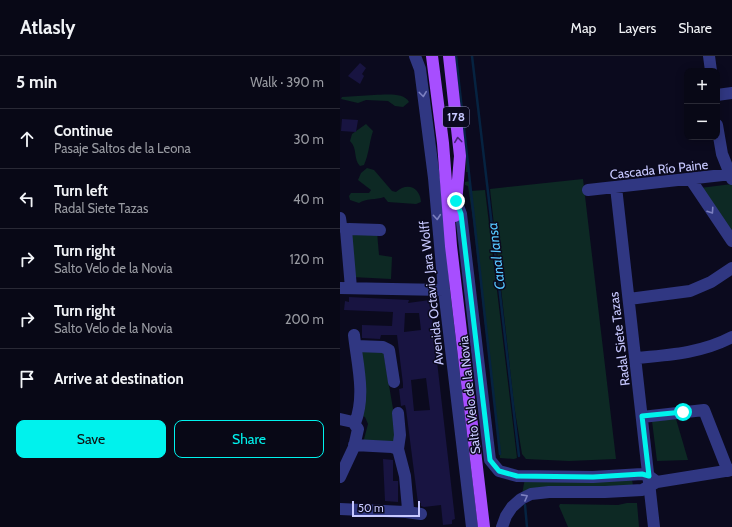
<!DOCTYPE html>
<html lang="en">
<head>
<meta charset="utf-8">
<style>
  body { margin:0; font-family:Cabin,sans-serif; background:#11111f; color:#f1f3f6 }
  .controls { position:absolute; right:12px; top:12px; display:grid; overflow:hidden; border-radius:8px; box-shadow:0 2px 10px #0003 }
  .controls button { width:36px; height:36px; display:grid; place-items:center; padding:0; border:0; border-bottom:1px solid #292935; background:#080816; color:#f1f3f6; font:20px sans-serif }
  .scale { position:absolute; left:12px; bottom:10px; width:68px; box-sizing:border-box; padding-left:4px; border:2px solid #c7c8ff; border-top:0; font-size:11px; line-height:14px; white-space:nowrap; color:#c7c8ff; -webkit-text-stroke:3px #0b0a1e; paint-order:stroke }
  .stop { position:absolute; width:12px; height:12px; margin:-9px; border:3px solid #00f2ed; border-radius:50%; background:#fff }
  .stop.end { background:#00f2ed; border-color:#fff; box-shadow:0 1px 4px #0008 }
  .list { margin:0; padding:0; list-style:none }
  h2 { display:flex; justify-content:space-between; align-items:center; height:52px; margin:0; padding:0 16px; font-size:17px }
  h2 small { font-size:13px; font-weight:400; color:#989aa1 }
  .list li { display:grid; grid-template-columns:26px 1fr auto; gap:12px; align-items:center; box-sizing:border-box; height:60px; padding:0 16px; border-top:1px solid #292935 }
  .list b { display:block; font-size:15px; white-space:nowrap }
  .list p { margin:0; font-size:13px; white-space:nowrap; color:#989aa1 }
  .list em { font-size:13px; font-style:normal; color:#989aa1 }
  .actions { display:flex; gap:8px; padding:12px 16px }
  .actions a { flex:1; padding:9px 0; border:1px solid #00f2ed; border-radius:8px; text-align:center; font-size:14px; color:#00f2ed }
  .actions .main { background:#00f2ed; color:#111 }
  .icon { flex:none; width:22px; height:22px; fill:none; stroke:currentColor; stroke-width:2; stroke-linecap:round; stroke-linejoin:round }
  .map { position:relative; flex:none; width:392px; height:471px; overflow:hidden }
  header { display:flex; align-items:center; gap:24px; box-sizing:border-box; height:56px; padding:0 20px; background:#080816; border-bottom:1px solid #292935 }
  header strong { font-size:19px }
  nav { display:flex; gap:22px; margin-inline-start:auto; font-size:14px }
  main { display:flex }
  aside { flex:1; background:#080816 }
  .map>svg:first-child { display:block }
  .green { fill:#0d2924 }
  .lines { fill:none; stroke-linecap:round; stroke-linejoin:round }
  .stream { stroke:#062341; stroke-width:2.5 }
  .building { fill:#181441; fill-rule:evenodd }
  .minor { stroke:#303782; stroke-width:12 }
  .major { stroke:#a74eff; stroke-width:12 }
  .oneway { stroke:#7c80c0 }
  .oneway2 { stroke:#492578 }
  .route { stroke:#00f2ed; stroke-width:5 }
  .labels { text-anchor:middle; stroke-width:3; stroke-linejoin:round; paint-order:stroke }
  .shield { fill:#0b0a1e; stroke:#8f8fbc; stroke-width:1 }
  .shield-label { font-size:12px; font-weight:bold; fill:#c7c8ff }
  .street-label { font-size:13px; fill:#c7c8ff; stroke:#0b0a1e }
  .water-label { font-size:14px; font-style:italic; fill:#55c6ff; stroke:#0b0a1e }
</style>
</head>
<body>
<header>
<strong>Atlasly</strong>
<nav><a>Map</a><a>Layers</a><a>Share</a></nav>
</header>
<main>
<aside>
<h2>5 min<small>Walk · 390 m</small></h2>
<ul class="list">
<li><svg class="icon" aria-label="ahead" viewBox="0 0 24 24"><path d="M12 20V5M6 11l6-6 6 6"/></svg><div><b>Continue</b><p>Pasaje Saltos de la Leona</p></div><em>30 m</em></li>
<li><svg class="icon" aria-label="left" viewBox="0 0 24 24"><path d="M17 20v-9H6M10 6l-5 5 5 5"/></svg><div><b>Turn left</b><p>Radal Siete Tazas</p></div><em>40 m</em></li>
<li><svg class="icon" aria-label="right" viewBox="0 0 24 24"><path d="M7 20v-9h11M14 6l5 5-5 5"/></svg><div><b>Turn right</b><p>Salto Velo de la Novia</p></div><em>120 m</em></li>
<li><svg class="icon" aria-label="right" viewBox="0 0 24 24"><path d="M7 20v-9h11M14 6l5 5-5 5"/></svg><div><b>Turn right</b><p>Salto Velo de la Novia</p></div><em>200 m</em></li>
<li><svg class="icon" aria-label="arrive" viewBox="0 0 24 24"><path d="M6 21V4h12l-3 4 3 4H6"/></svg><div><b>Arrive at destination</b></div></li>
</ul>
<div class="actions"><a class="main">Save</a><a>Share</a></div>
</aside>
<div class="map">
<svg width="392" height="471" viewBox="0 0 392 471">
  <rect width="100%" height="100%" fill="#0b0a1e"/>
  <!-- green -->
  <path class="green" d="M115 0H117L129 116H126L125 86Z
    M34 39C44 39 64 36 69 46L63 51 55 50 48 45 26 44 18 47 1 43 2 41Z
    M26 68 33 75C29 87 29 98 24 109L20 110C13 103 18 93 10 85L12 78Z
    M27 112 34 114 52 135 56 136C67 126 80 131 81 146L76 148 48 146 44 141C36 144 26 142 19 147L10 144 9 140 11 137H29L31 134 18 124 21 117Z
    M243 123 276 403 229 405 186 403 182 398 174 349 150 133Z
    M130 125 131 135 145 134 177 402 174 403 160 402 133 164 128 130 125 129V126Z
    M392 128V180L360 132Z
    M8 176H37L39 199 52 201 51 223 12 221Z
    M17 293 43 294 59 388 23 387 28 368 25 361 19 359Z
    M336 363 348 404 317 405 312 365Z
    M185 422 292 423 293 430 181 444Z
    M287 447H297L299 471H228L219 450 220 448 278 449Z"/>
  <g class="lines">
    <!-- stream -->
    <path class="stream" d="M116 0 160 398
      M132 0 179 400
      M185 449 187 471"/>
  </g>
  <!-- building -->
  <path class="building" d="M20 7 26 12 22 18 24 20 20 28 8 20Z
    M2 63 18 64 16 76 1 75Z
    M9 241 69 244 68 247 90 244 115 463 112 464V468L103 469 101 449 84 451 81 450V447H78L66 353 65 349 61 350 59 333 63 332V328L57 279H41L40 283 22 282V269L52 270 53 256 4 254 5 245 9 246ZM65 257H79L81 274 64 276ZM86 322 90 354 74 355 71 324Z
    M43 403 53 404V425H58V446L45 445Z"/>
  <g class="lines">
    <!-- minor -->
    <path class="minor" d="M75 0 80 13 94 122 104 234 132 471
      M369 0 371 15
      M377 39 392 37
      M377 69 382 98 392 123
      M351 124 392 185
      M276 131 314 471
      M248 134 392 118
      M116 145 121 158 150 404 159 415 177 420 253 421 302 418 309 420 317 426
      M0 162 1 169 6 174
      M0 232 104 234
      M11 232 6 174 9 173 40 174
      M289 243 350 235 371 226 392 212
      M14 279C17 307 26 339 15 367
      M16 290 43 291 49 294 54 326
      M296 302C329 299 362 297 392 281
      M58 357 60 379 58 393
      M302 361 364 354 388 415
      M0 363 13 366 18 373 14 391 0 421
      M0 453 65 456 68 453 65 420 58 393 52 391 14 389
      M66 456 81 458
      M162 471 166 460 172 451 181 443 191 438 209 436H265L302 434 317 426 392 414"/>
    <!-- major -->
    <path class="major" d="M92 0 103 87 111 190 144 471
      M109 0 120 100 115 160"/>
  </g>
  <!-- one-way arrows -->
  <defs><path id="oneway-chevron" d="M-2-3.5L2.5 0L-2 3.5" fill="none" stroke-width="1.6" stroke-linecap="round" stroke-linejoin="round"/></defs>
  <g class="oneway">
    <use href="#oneway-chevron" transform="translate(83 38) rotate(83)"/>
    <use href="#oneway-chevron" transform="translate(371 155) rotate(56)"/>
    <use href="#oneway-chevron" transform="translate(97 161) rotate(85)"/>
    <use href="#oneway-chevron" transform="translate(185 441) rotate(-29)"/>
  </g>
  <use class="oneway2" href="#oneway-chevron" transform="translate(118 84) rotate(-97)"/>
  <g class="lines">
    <!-- route -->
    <path class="route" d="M116 145 121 158 150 404 159 415 177 420 253 421 302 418 309 420 302 360 343 356"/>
  </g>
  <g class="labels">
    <!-- shield labels -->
    <rect class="shield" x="103" y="51" width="26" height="20" rx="3"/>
    <g class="shield-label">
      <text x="116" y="65">178</text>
    </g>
    <!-- street labels -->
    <g class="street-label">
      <text transform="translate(319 113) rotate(-6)" y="5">Cascada Río Paine</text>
      <text transform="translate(91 237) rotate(-96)" y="5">Avenida Octavio Jara Wolff</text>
      <text transform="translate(279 283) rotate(-97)" y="5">Radal Siete Tazas</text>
      <text transform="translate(129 339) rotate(-96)" y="5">Salto Velo de la Novia</text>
    </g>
    <!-- water labels -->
    <g class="water-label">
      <text transform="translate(156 200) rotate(-97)" y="5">Canal Iansa</text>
    </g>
  </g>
</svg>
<div class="controls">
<button>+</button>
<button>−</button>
</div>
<div class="scale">50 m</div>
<div class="stop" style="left:343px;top:356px"></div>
<div class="stop end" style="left:116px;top:145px"></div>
</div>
</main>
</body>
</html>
